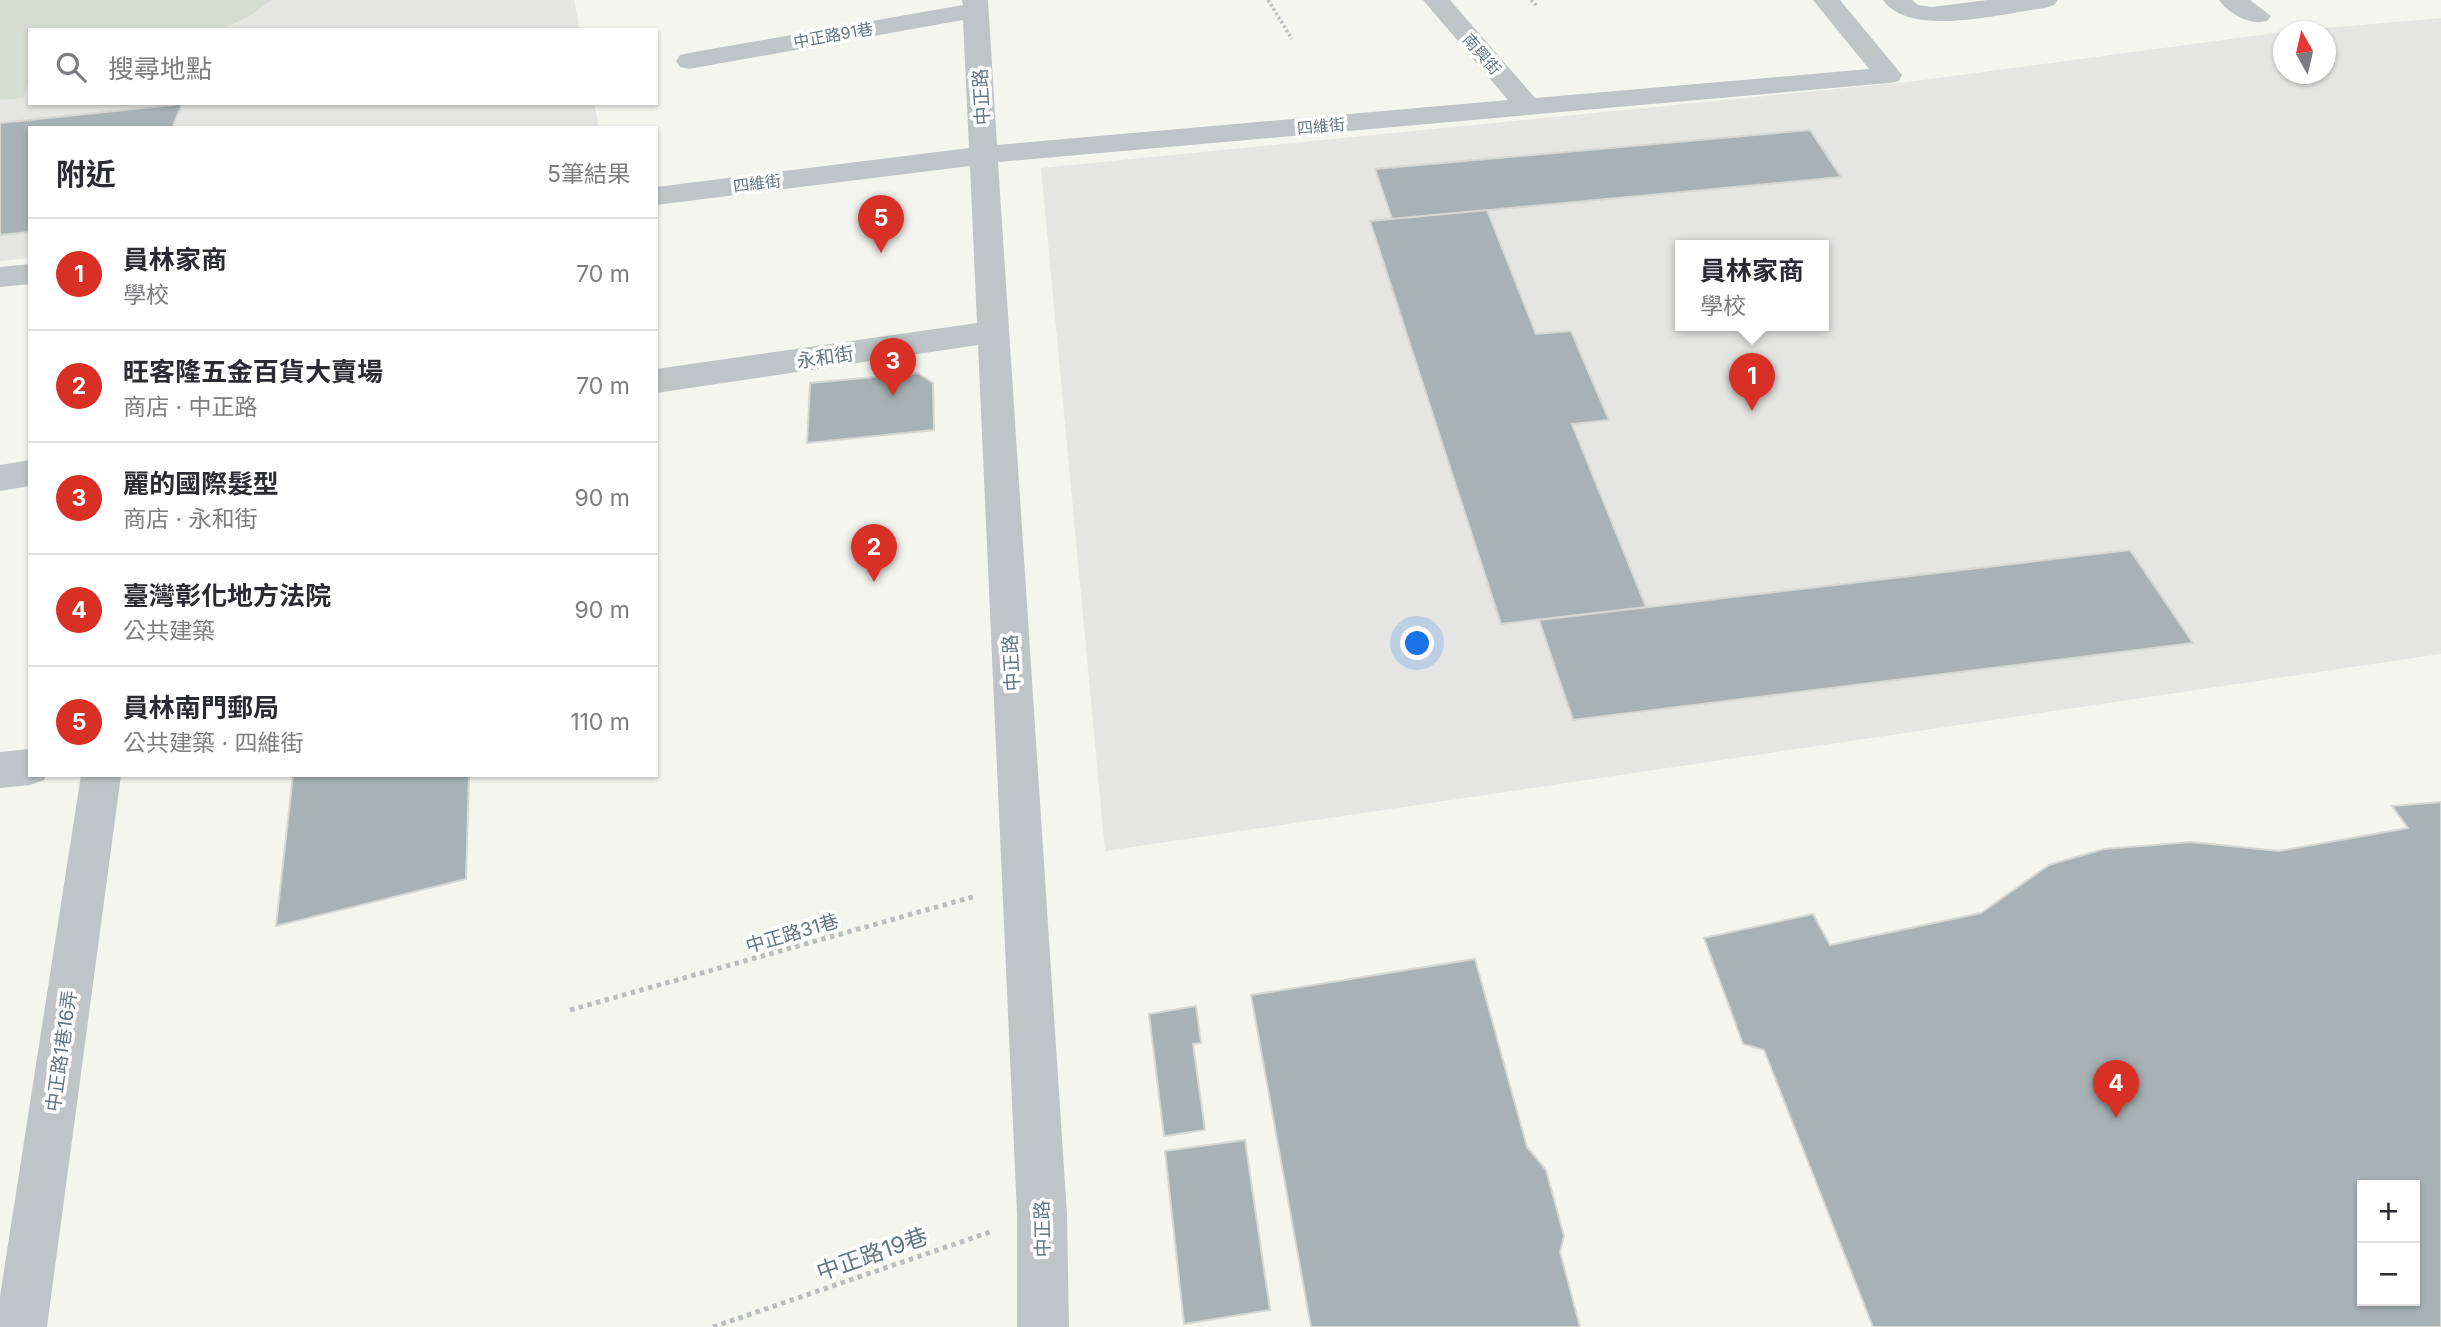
<!DOCTYPE html>
<html lang="zh-TW">
<head>
<meta charset="utf-8">
<style>
  body { margin:0; font-family:Inter,"Noto Sans TC",sans-serif; background:#f7f7f7; color:#2b2b33 }
  .controls { position:absolute; right:21px; bottom:21px; display:grid; overflow:hidden; border-radius:0px; box-shadow:0 2px 5px #0004 }
  .controls button { width:63px; height:63px; display:grid; place-items:center; padding:0; border:0; border-bottom:2px solid #e1e1e2; background:#fff; color:#2b2b33; font:35px sans-serif }
  .compass { position:absolute; left:2273px; top:21px; width:63px; height:63px; border-radius:50%; background:#fff; box-shadow:0 2px 5px #0004; rotate:352deg }
  .you { position:absolute; left:1418px; top:644px; width:24px; height:24px; margin:-18px; border:5px solid #fff; border-radius:50%; background:#1a73e8; box-shadow:0 0 0 10px #1a73e833 }
  .badge { display:grid; place-items:center; width:46px; height:46px; border-radius:50%; background:#d93025; color:#fff; font-size:23px; font-weight:700 }
  .pin { position:absolute; translate:-50% -58px; filter:drop-shadow(0 2px 4px #0008) }
  .pin::after { content:''; position:absolute; top:37px; width:24px; height:21px; background:inherit; clip-path:polygon(0 0,100% 0,50% 100%) }
  .popup { position:absolute; left:1675px; top:240px; width:154px; height:91px; box-sizing:border-box; display:grid; place-content:center; border-radius:0px; background:#fff; filter:drop-shadow(0 2px 5px #0005); font-size:23px; white-space:nowrap; color:#7c7c81 }
  .popup b { font-size:26px; color:#2b2b33 }
  .popup::after { content:''; position:absolute; left:50%; top:100%; margin-left:-14px; border:14px solid transparent; border-top-color:#fff }
  .list { margin:0; padding:0; list-style:none }
  h2 { display:flex; justify-content:space-between; align-items:center; height:91px; margin:0; padding:0 28px; font-size:30px }
  h2 small { font-size:23px; font-weight:400; color:#7c7c81 }
  .list li { display:grid; grid-template-columns:46px 1fr auto; gap:21px; align-items:center; box-sizing:border-box; height:112px; padding:0 28px; border-top:2px solid #e1e1e2 }
  .list b { display:block; font-size:26px; white-space:nowrap }
  .list p { margin:0; font-size:23px; white-space:nowrap; color:#7c7c81 }
  .list em { font-size:23px; font-style:normal; color:#7c7c81 }
  .icon { flex:none; width:38px; height:38px; fill:none; stroke:currentColor; stroke-width:2; stroke-linecap:round; stroke-linejoin:round }
  .map { position:relative; flex:none; width:2441px; height:1327px; overflow:hidden }
  .search { position:absolute; background:#fff; box-shadow:0 2px 5px #0004; left:28px; top:28px; width:630px; height:77px; display:flex; align-items:center; gap:18px; box-sizing:border-box; padding:0 24px; border-radius:0px; color:#7c7c81; font-size:26px }
  .panel { position:absolute; background:#fff; box-shadow:0 2px 5px #0004; left:28px; top:126px; width:630px; height:651px; border-radius:0px }
  .map>svg:first-child { display:block }
  .built { fill:#e5e6e4; fill-rule:evenodd }
  .green { fill:#d6dcd1 }
  .building { fill:#a8b2b5; stroke:#d6d6d3; stroke-width:2; fill-rule:evenodd }
  .lines { fill:none; stroke-linecap:round; stroke-linejoin:round }
  .path-far1 { stroke:#bbbec0; stroke-width:3.5; stroke-dasharray:2.5 2.5; stroke-linecap:butt }
  .path { stroke:#bbbec0; stroke-width:5; stroke-dasharray:4.5 4.5; stroke-linecap:butt }
  .minor { fill:#bfc5c7; fill-rule:evenodd }
  .labels { text-anchor:middle; stroke-width:7; stroke-linejoin:round; paint-order:stroke }
  .far-street-label { font-size:16px; fill:#627783; stroke:#fff }
  .street-label { font-size:19px; fill:#627783; stroke:#fff }
  .near-street-label { font-size:23px; fill:#627783; stroke:#fff }
</style>
</head>
<body>
<div class="map">
<svg width="2441" height="1327" viewBox="0 0 2441 1327">
  <rect width="100%" height="100%" fill="#f5f5f0"/>
  <!-- built -->
  <path class="built" d="M0 0H574L580 30H30V103H594L599 128H30V258L0 261Z
    M2441 18V654L1105 851 1041 168 1915 81 2283 32 2284 74H2326V32L2290 31ZM1680 245H1824V325H1680Z"/>
  <!-- green -->
  <path class="green" d="M0 0H271L251 15 220 30H30V76L24 98 0 100Z"/>
  <!-- building -->
  <path class="building" d="M182 104 172 128H30V232L0 235V123Z
    M1810 130 1841 177 1392 219 1375 169Z
    M1487 210 1536 334 1571 331 1609 420 1572 424 1646 607 1501 624 1370 221Z
    M918 373 933 383 934 430 807 443 810 383Z
    M2130 550 2193 643 1573 720 1539 620Z
    M293 775H469L466 879 276 926Z
    M2441 802V1327H1873L1764 1050 1743 1044 1704 938 1813 914 1830 945 1981 913 2049 865 2104 849 2191 842 2279 851 2408 828 2392 806ZM2362 1185H2415V1301H2362Z
    M1475 959 1527 1147 1546 1170 1564 1236 1560 1252 1580 1327H1311L1251 995Z
    M1196 1006 1201 1043 1193 1044 1205 1130 1164 1136 1149 1014Z
    M1245 1140 1270 1310 1184 1324 1165 1151Z"/>
  <g class="lines">
    <!-- path-far1 -->
    <path class="path-far1" d="M1268 0 1292 39
      M1531 0 1538 7"/>
    <!-- path -->
    <path class="path" d="M570 1010 976 896
      M713 1327 990 1232"/>
    <!-- minor -->
    <path class="minor" d="M962 0H988L997 145 1508 100 1423 0H1450L1535 98 1869 69 1813 0H1840L1902 75 1899 81 1889 83 998 162 1067 1214 1069 1327H1017V1214L978 345 656 393V369L977 323 970 166 656 205V187L969 148 963 20 689 69 680 67 676 61 680 55 689 53 963 5Z
      M1883 0H1912L1918 5 1932 7 1987 0H2058L2054 5 2045 8C2004 13 1910 39 1883 0Z
      M2219 0H2250L2271 16 2267 21C2251 26 2229 14 2219 0Z
      M30 264V284L0 287V267Z
      M30 460V486L0 491V465Z
      M30 749V775H46L44 780 30 785 0 788V752Z
      M81 775H121L47 1327H0V1296Z"/>
  </g>
  <g class="labels">
    <!-- far-street labels -->
    <g class="far-street-label">
      <text transform="translate(833 35) rotate(-10)" y="6">中正路91巷</text>
      <text transform="translate(1482 54) rotate(49)" y="6">南興街</text>
      <text transform="translate(1321 126) rotate(-5)" y="6">四維街</text>
      <text transform="translate(757 183) rotate(-7)" y="6">四維街</text>
    </g>
    <!-- street labels -->
    <g class="street-label">
      <text transform="translate(981 97) rotate(-93)" y="7">中正路</text>
      <text transform="translate(825 357) rotate(-8)" y="7">永和街</text>
      <text transform="translate(1011 663) rotate(-93)" y="7">中正路</text>
      <text transform="translate(792 933) rotate(-16)" y="7">中正路31巷</text>
      <text transform="translate(61 1051) rotate(-82)" y="7">中正路1巷16弄</text>
      <text transform="translate(1042 1229) rotate(-91)" y="7">中正路</text>
    </g>
    <!-- near-street labels -->
    <g class="near-street-label">
      <text transform="translate(872 1254) rotate(-19)" y="8">中正路19巷</text>
    </g>
  </g>
</svg>
<div class="controls">
<button>+</button>
<button>−</button>
</div>
<svg class="compass" viewBox="-18 -18 36 36"><path d="M0-13l5 13h-10z" fill="#e53935"/><path d="M0 13l5-13h-10z" fill="#7c7c81"/></svg>
<div class="you"></div>
<div class="pin badge" style="left:1752px;top:411px">1</div>
<div class="popup"><b>員林家商</b>學校</div>
<div class="pin badge" style="left:874px;top:582px">2</div>
<div class="pin badge" style="left:893px;top:396px">3</div>
<div class="pin badge" style="left:2116px;top:1118px">4</div>
<div class="pin badge" style="left:881px;top:253px">5</div>
<div class="search"><svg class="icon" aria-label="search" viewBox="0 0 24 24"><circle cx="10" cy="10" r="6"/><path d="M15 15l6 6"/></svg>搜尋地點</div>
<section class="panel">
<h2>附近<small>5筆結果</small></h2>
<ul class="list">
<li><span class="badge">1</span><div><b>員林家商</b><p>學校</p></div><em>70 m</em></li>
<li><span class="badge">2</span><div><b>旺客隆五金百貨大賣場</b><p>商店 · 中正路</p></div><em>70 m</em></li>
<li><span class="badge">3</span><div><b>麗的國際髮型</b><p>商店 · 永和街</p></div><em>90 m</em></li>
<li><span class="badge">4</span><div><b>臺灣彰化地方法院</b><p>公共建築</p></div><em>90 m</em></li>
<li><span class="badge">5</span><div><b>員林南門郵局</b><p>公共建築 · 四維街</p></div><em>110 m</em></li>
</ul>
</section>
</div>
</body>
</html>
